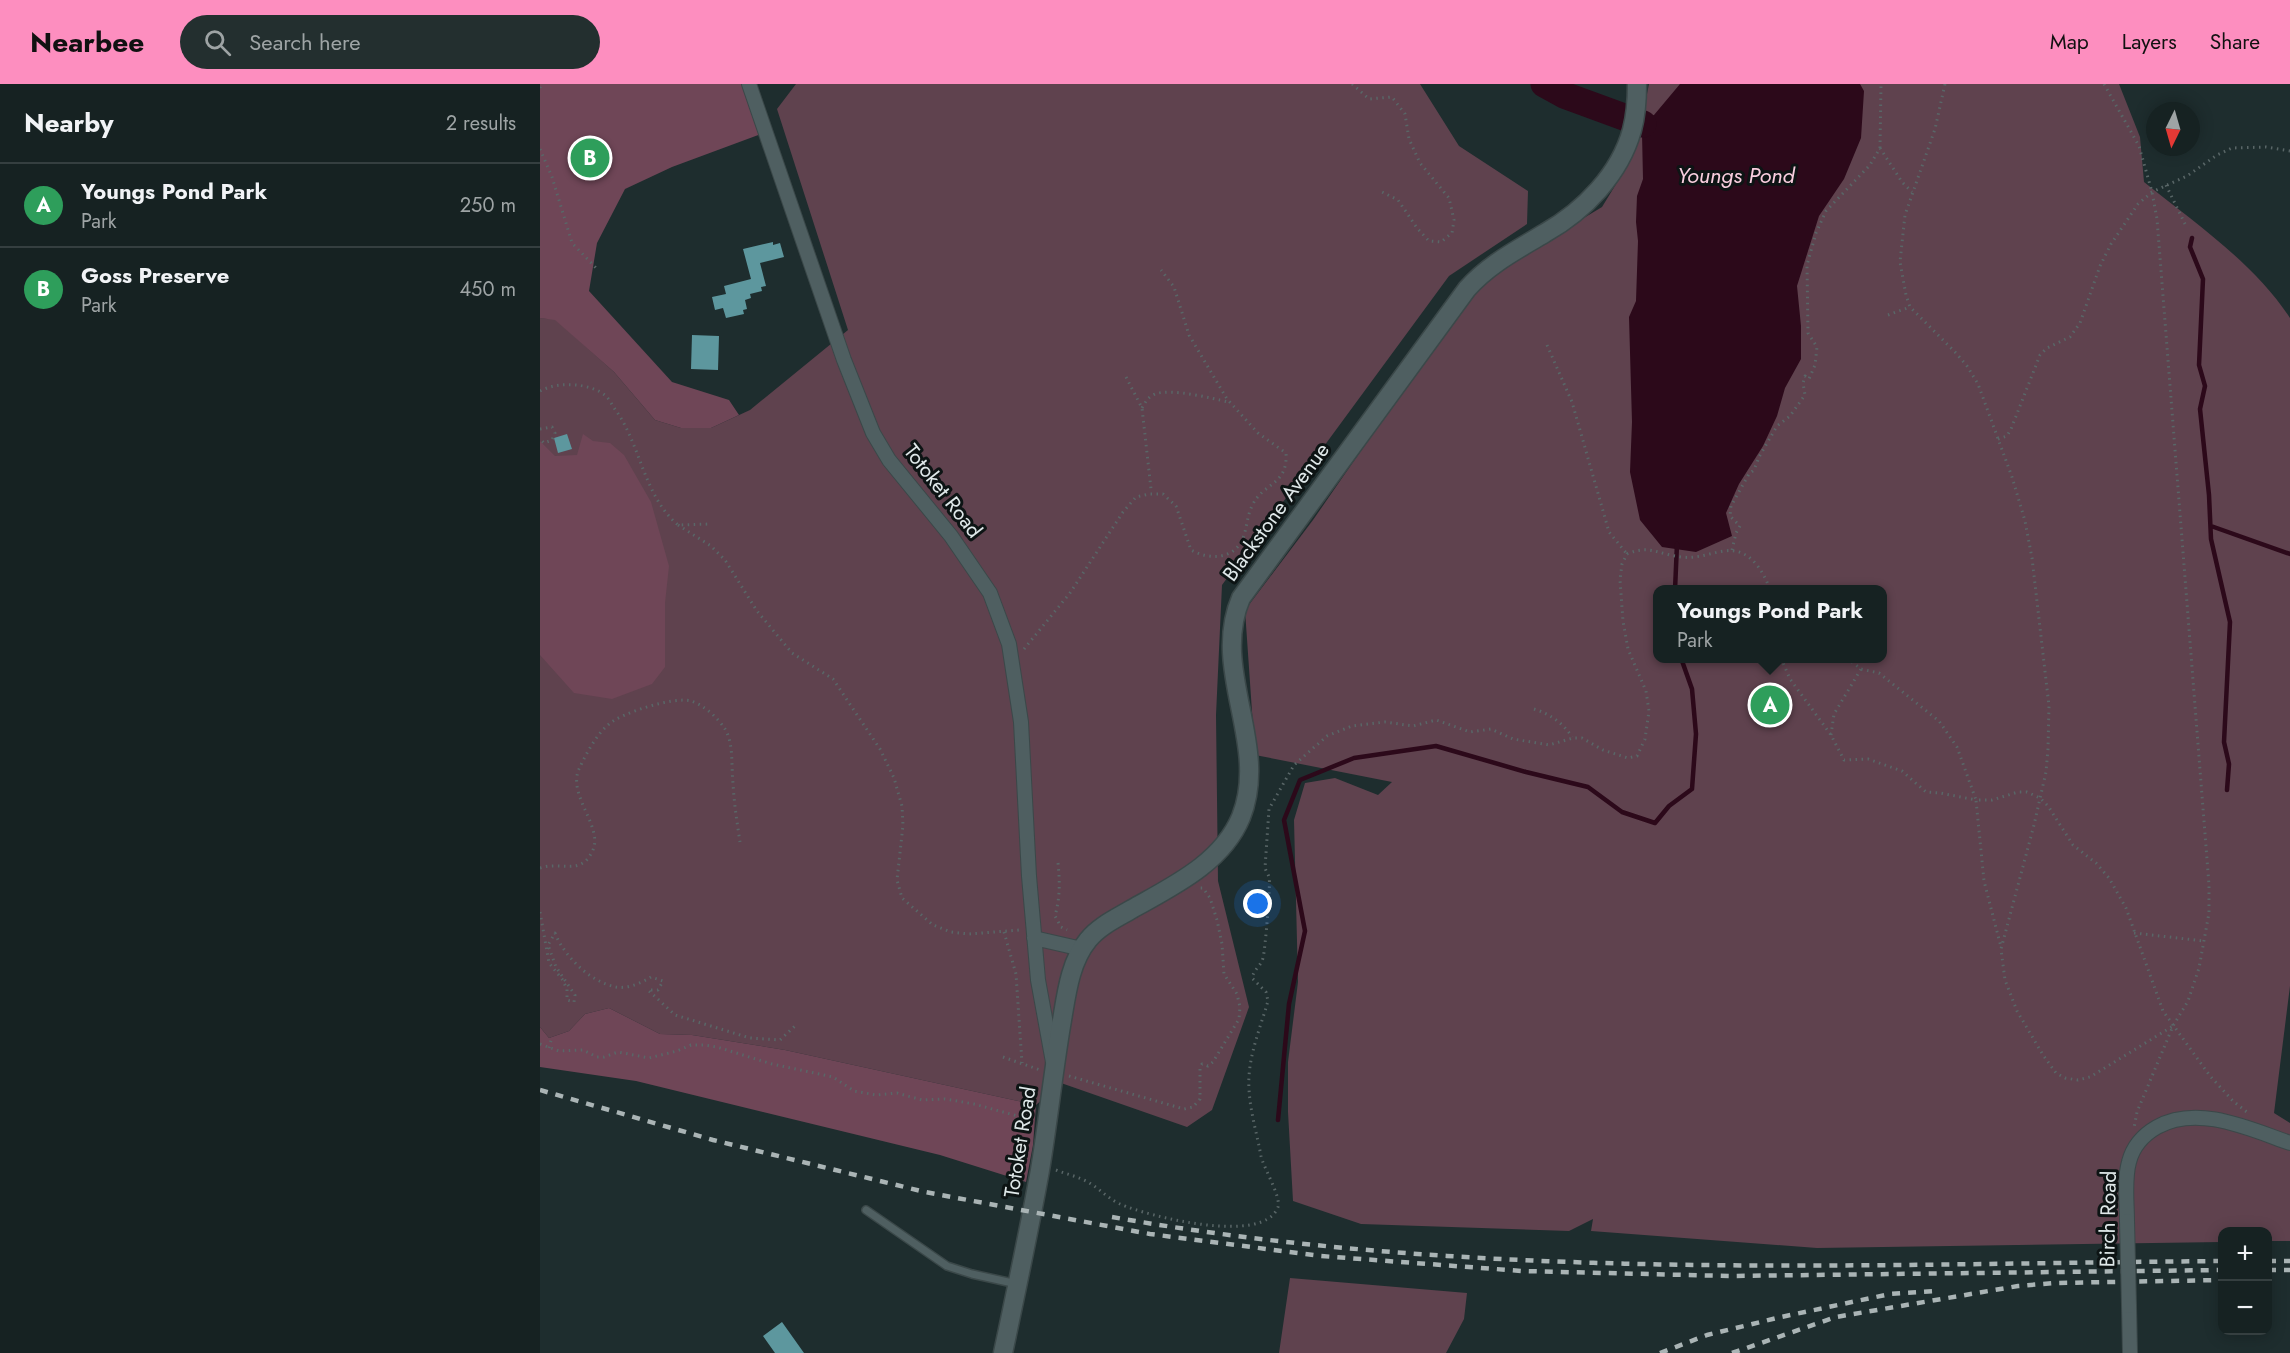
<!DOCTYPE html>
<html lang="en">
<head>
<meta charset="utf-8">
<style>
  body { margin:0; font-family:Jost,sans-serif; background:#232f2f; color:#f1f3f6 }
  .controls { position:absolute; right:18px; bottom:18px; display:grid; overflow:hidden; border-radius:12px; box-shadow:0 3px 15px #0003 }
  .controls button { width:54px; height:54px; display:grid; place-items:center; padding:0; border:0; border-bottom:2px solid #353f40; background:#162222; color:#f1f3f6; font:30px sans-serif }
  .compass { position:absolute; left:1606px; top:18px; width:54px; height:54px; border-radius:50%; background:#162222; box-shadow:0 3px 15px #0003; rotate:185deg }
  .you { position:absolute; left:718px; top:820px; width:21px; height:21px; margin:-15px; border:4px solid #fff; border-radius:50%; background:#1a73e8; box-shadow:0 0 0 9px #1a73e833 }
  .badge { display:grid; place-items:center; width:39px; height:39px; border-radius:50%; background:#fd8ebf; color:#fff; font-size:20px; font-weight:700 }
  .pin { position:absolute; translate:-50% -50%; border:3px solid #fff; box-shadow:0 2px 6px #0006 }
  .popup { position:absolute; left:1113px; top:501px; width:234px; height:78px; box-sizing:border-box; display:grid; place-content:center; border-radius:12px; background:#162222; filter:drop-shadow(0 2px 4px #0005); font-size:20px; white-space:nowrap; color:#9ea4a5 }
  .popup b { font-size:22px; color:#f1f3f6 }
  .popup::after { content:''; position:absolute; left:50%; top:100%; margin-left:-12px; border:12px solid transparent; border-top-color:#162222 }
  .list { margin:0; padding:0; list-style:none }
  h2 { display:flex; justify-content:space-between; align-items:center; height:78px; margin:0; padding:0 24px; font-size:26px }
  h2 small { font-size:20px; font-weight:400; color:#9ea4a5 }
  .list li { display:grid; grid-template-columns:39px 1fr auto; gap:18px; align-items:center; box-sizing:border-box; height:84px; padding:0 24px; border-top:2px solid #353f40 }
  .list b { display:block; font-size:22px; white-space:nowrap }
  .list p { margin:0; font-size:20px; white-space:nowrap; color:#9ea4a5 }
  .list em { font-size:20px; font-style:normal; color:#9ea4a5 }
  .icon { flex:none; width:33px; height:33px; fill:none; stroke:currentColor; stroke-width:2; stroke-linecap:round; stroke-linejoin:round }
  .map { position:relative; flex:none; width:1750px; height:1269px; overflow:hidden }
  header { display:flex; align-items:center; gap:36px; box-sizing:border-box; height:84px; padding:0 30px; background:#fd8ebf; color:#111 }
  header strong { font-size:28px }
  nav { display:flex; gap:33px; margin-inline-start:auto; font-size:21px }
  .search { width:420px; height:54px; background:#232f2f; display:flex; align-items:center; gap:15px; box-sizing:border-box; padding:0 21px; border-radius:33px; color:#9ea4a5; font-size:22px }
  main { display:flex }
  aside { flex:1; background:#162222 }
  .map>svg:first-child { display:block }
  .green { fill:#5f424e; fill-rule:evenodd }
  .forest { fill:#6f4657 }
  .water { fill:#2c091a }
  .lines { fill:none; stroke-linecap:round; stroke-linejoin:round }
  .stream { stroke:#2c091a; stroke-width:4.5 }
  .river { stroke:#2c091a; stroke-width:27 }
  .building { fill:#5d979e }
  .lane-casing { stroke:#3b4849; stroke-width:10 }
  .street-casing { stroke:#3b4849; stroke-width:16 }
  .secondary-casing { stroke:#3b4849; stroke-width:21 }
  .path { stroke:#596667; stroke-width:3; stroke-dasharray:1.5 4.5; stroke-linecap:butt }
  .lane { stroke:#4f5f61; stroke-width:7 }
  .street { stroke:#4f5f61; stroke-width:14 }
  .secondary { stroke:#4f5f61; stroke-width:18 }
  .rail { stroke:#aab4b5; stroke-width:4.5; stroke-dasharray:8 8; stroke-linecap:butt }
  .street-bridge-casing { stroke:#3b4849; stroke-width:16; stroke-linecap:butt }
  .street-bridge { stroke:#4f5f61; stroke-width:14 }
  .labels { text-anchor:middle; stroke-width:6; stroke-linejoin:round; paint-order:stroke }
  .street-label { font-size:21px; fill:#dfe8e9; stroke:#0d1414 }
  .water-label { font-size:22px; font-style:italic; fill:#facedf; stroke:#0d1414 }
</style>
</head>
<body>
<header>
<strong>Nearbee</strong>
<div class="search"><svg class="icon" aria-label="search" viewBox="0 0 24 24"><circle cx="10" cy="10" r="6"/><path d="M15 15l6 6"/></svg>Search here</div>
<nav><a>Map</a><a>Layers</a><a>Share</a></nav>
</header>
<main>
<aside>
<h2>Nearby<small>2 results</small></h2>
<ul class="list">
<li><span class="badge" style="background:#2e9e5b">A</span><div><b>Youngs Pond Park</b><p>Park</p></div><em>250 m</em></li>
<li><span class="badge" style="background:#2e9e5b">B</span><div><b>Goss Preserve</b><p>Park</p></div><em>450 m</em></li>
</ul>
</aside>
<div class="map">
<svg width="1750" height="1269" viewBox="0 0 1750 1269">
  <rect width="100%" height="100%" fill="#1e2d2e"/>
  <!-- green -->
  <path class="green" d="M256 0H880L919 62 988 107 987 140 909 192 682 501 676 631 678 797 709 923 672 1026 647 1043 521 999 496 1021 245 966 152 951 120 950 69 924 45 930 29 947 9 954 0 943V234L15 235 74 288 115 336 141 344H171L210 326 308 246 237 25Z
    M1109 0H1579L1600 53 1604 98C1655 139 1714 179 1750 234V902L1734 1029 1750 1039V1157H1728V1148H1682V1158L1277 1164 1051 1147 1053 1135 1029 1147 821 1140 753 1117 748 1028V978L758 898 754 736 765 699 795 694 838 711 852 698 715 671 705 526 773 436 935 202 954 188 1062 123 1089 79 1099 50ZM1118 506H1342V574H1118Z
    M750 1194 927 1209 924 1235 906 1269H739Z"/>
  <!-- forest -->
  <path class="forest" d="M0 0H202L221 50 132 83 85 105 57 159 49 207 132 298 189 316 199 331 171 344H141L115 336 74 288 15 236 0 234Z
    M43 350 53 357 70 359 84 371 111 418 129 482 125 519V583L112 600 72 615 34 609 0 571V357L15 372 37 371Z
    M69 924 120 950 152 951 245 966 496 1021 493 1061 486 1098 400 1071 96 997 0 983V943L9 954 29 947 45 930Z"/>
  <!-- water -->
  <path class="water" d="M1140 0H1320L1324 7 1321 54 1304 95 1279 132 1257 202 1261 242V275L1245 304 1237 332 1223 362 1199 400 1186 429 1192 452 1156 468 1122 463 1100 436 1090 388 1092 338 1089 233 1096 217 1098 157 1096 138 1097 112 1103 95 1102 49 1104 34 1114 31Z"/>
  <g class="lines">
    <!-- stream -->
    <path class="stream" d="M1652 154 1650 163 1663 195 1659 281 1665 302 1660 325 1669 411 1671 455 1690 538 1684 658 1689 680 1687 706
      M1671 442 1750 470
      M1135 506 1137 460
      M738 1036 749 920 765 847 744 736 760 696 814 674 896 662 986 688 1048 703 1082 728 1115 739 1129 722 1152 705 1156 650 1152 605 1141 574"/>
    <!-- river -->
    <path class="river" d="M1004 0 1024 11 1103 40"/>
  </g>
  <!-- building -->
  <path class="building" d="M233 158V161L240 159 244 173 220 179 226 202 221 203 222 207 210 210 211 214 205 216 207 225 203 226 204 230 186 234 183 224 175 226 172 213 186 210 184 202 211 195 203 165Z
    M152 251 179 252 178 286 151 285Z
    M27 350 32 365 18 369 14 354Z
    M242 1238 264 1269H235L223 1252Z"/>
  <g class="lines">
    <defs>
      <path id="lane" d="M326 1126 407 1182 432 1190 477 1200"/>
      <path id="street" d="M209 0 304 276 333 349 349 376 411 452 450 509 469 560 481 638 489 792 498 896 513 978
        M494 854 542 865
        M1587 1137C1587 1118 1584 1096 1589 1078 1593 1062 1603 1051 1617 1043 1658 1020 1710 1045 1750 1059
        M1589 1222 1590 1269"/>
      <path id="secondary" d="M463 1269C476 1208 489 1147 500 1086 508 1038 513 990 521 942 526 914 529 879 548 856 559 842 577 834 592 825 633 802 682 779 701 733 730 660 670 586 701 514L927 205C949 180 977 166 1005 149 1044 127 1080 90 1092 46 1096 31 1097 15 1097 0"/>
    </defs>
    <!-- lane casing -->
    <use href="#lane" class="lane-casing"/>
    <!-- street casing -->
    <use href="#street" class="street-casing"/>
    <!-- secondary casing -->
    <use href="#secondary" class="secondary-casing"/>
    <!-- path -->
    <path class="path" d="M812 0 829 15 852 13 865 30 869 55 880 79 909 114 914 136 912 149 901 158 889 157 877 144 858 116 842 108
      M1405 0 1395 45 1365 131 1360 178 1366 211 1370 223 1416 269 1427 282 1438 300 1472 393 1485 437 1492 474 1509 622 1508 665 1506 688 1494 741 1461 865 1465 896 1477 927 1503 971 1516 989 1525 994 1538 996 1550 993 1633 942
      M1564 0 1599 62 1612 108 1617 135 1669 801V829L1659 884 1648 917 1633 942 1597 1028 1594 1044
      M0 4 1 0
      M1340 64 1362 98 1372 108
      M0 65 12 93 32 159 58 186
      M1626 101 1645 140
      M1348 231 1370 223
      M1007 261 1032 318 1069 448 1087 470
      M586 293 602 324 611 405
      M0 307C12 301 23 300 36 301 46 302 58 305 66 312 70 316 73 323 77 328 101 363 104 412 138 441L170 440
      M602 324C606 317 608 313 615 310 631 304 671 314 688 318
      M0 345 12 343 15 349 12 356 4 359 0 355
      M1458 355 1467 352 1471 345 1500 271 1507 264 1530 253 1540 239 1560 182 1571 160 1598 120 1612 108 1647 92 1677 71 1692 64 1726 63 1750 67
      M138 441 171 462 185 476 217 527 252 569 293 595 340 665 354 694 362 722 363 741 357 796 362 814 393 841 411 848 429 850 480 846
      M1192 466 1196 449 1200 442 1190 432 1191 422 1209 390 1214 386 1219 373 1237 342 1250 332 1265 311 1263 299 1265 292 1269 295 1275 281 1277 263 1268 249 1267 181 1276 149 1286 127 1330 81 1340 64 1341 0
      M484 565 530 509 583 428 596 413 609 410H623L636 422 651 466C669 476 694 476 703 454 707 444 707 432 712 422 723 398 748 402 746 369L718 349 687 315 649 251 634 203 621 186
      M1241 574 1250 595 1291 651 1304 676 1328 675 1362 687 1386 708 1400 709 1436 716 1444 797 1461 863
      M1307 574 1321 585 1339 589 1399 637 1417 663 1436 716H1452L1478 708H1487L1500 714 1508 722 1533 761 1556 779 1569 794 1586 824 1623 927 1670 992 1693 1017 1708 1029
      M994 625C1010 630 1023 639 1032 653
      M1291 651 1294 630 1321 585
      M518 779C520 798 520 814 515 832L521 843 527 846
      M0 784C21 777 40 792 52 768 65 744 27 712 39 685 46 670 56 651 69 640 81 629 135 612 151 617 164 621 178 634 185 645 194 660 191 682 193 699 194 719 197 738 200 758
      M0 828 9 879 22 895 27 905V916L34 918 35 911 16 883 8 861 15 849C24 872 50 898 76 903 88 905 101 899 111 893L123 897 118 906H108L135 931 210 954 240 956 256 941
      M464 848 476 890 482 979
      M1594 849 1664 857
      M0 960 19 967 43 966 57 973H64L78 968 109 974 137 967 151 961H164L177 963 232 980 293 993 314 1007 336 1011 357 1009 382 1016 405 1015 434 1020 492 1036
      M9 964 12 953
      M463 973 500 986
      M529 992 644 1025 653 1023 660 1015V983L662 980 668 982 673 978 699 935 700 923 697 910 684 890 682 860 677 836 670 814 663 804H660
      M516 1086C526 1090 536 1092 546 1097 558 1103 567 1114 580 1120 607 1132 724 1162 738 1123 741 1112 724 1085 721 1072 717 1050 710 1027 709 1005 707 975 720 945 728 917L726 908 712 894C714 885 721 882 723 874 725 868 731 797 729 793 728 790 726 787 725 784L729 725 754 681 787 652 812 642 845 638 873 642 896 636 930 648 951 645 973 655 1009 661 1033 654H1042L1063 666 1088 674 1097 672 1105 655 1109 627 1106 607 1088 565 1083 537 1080 496 1082 480 1087 470C1110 460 1119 471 1142 473 1157 475 1170 469 1184 467 1208 463 1223 485 1230 506"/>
    <!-- lane -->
    <use href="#lane" class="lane"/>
    <!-- street -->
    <use href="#street" class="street"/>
    <!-- secondary -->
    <use href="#secondary" class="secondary"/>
    <!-- rail -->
    <path class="rail" d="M0 1006 173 1056 385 1108 610 1150 781 1172 982 1187 1189 1192 1682 1186
      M572 1133C940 1198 1311 1180 1682 1177
      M1728 1177H1750
      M1728 1186H1750
      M1120 1269 1167 1251 1241 1233 1350 1210 1397 1207
      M1192 1269 1296 1233 1478 1202 1515 1199 1682 1196"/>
    <defs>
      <path id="street-bridge" d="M1587 1137 1589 1222"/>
    </defs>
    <!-- street-bridge casing -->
    <use href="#street-bridge" class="street-bridge-casing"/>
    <!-- street-bridge -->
    <use href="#street-bridge" class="street-bridge"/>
  </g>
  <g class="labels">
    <!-- street labels -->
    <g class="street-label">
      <text transform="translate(403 407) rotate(52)" y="7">Totoket Road</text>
      <text transform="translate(736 428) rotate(-54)" y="7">Blackstone Avenue</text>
      <text transform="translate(480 1058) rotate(-81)" y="7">Totoket Road</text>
      <text transform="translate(1568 1135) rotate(-89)" y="7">Birch Road</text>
    </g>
    <!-- water labels -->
    <g class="water-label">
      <text x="1196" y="99">Youngs Pond</text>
    </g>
  </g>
</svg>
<div class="controls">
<button>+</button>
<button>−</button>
</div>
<svg class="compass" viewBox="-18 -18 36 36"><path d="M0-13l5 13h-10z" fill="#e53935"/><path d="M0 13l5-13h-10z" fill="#9ea4a5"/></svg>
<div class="you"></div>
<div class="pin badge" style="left:1230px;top:621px;background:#2e9e5b">A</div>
<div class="popup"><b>Youngs Pond Park</b>Park</div>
<div class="pin badge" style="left:50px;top:74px;background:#2e9e5b">B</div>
</div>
</main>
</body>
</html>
